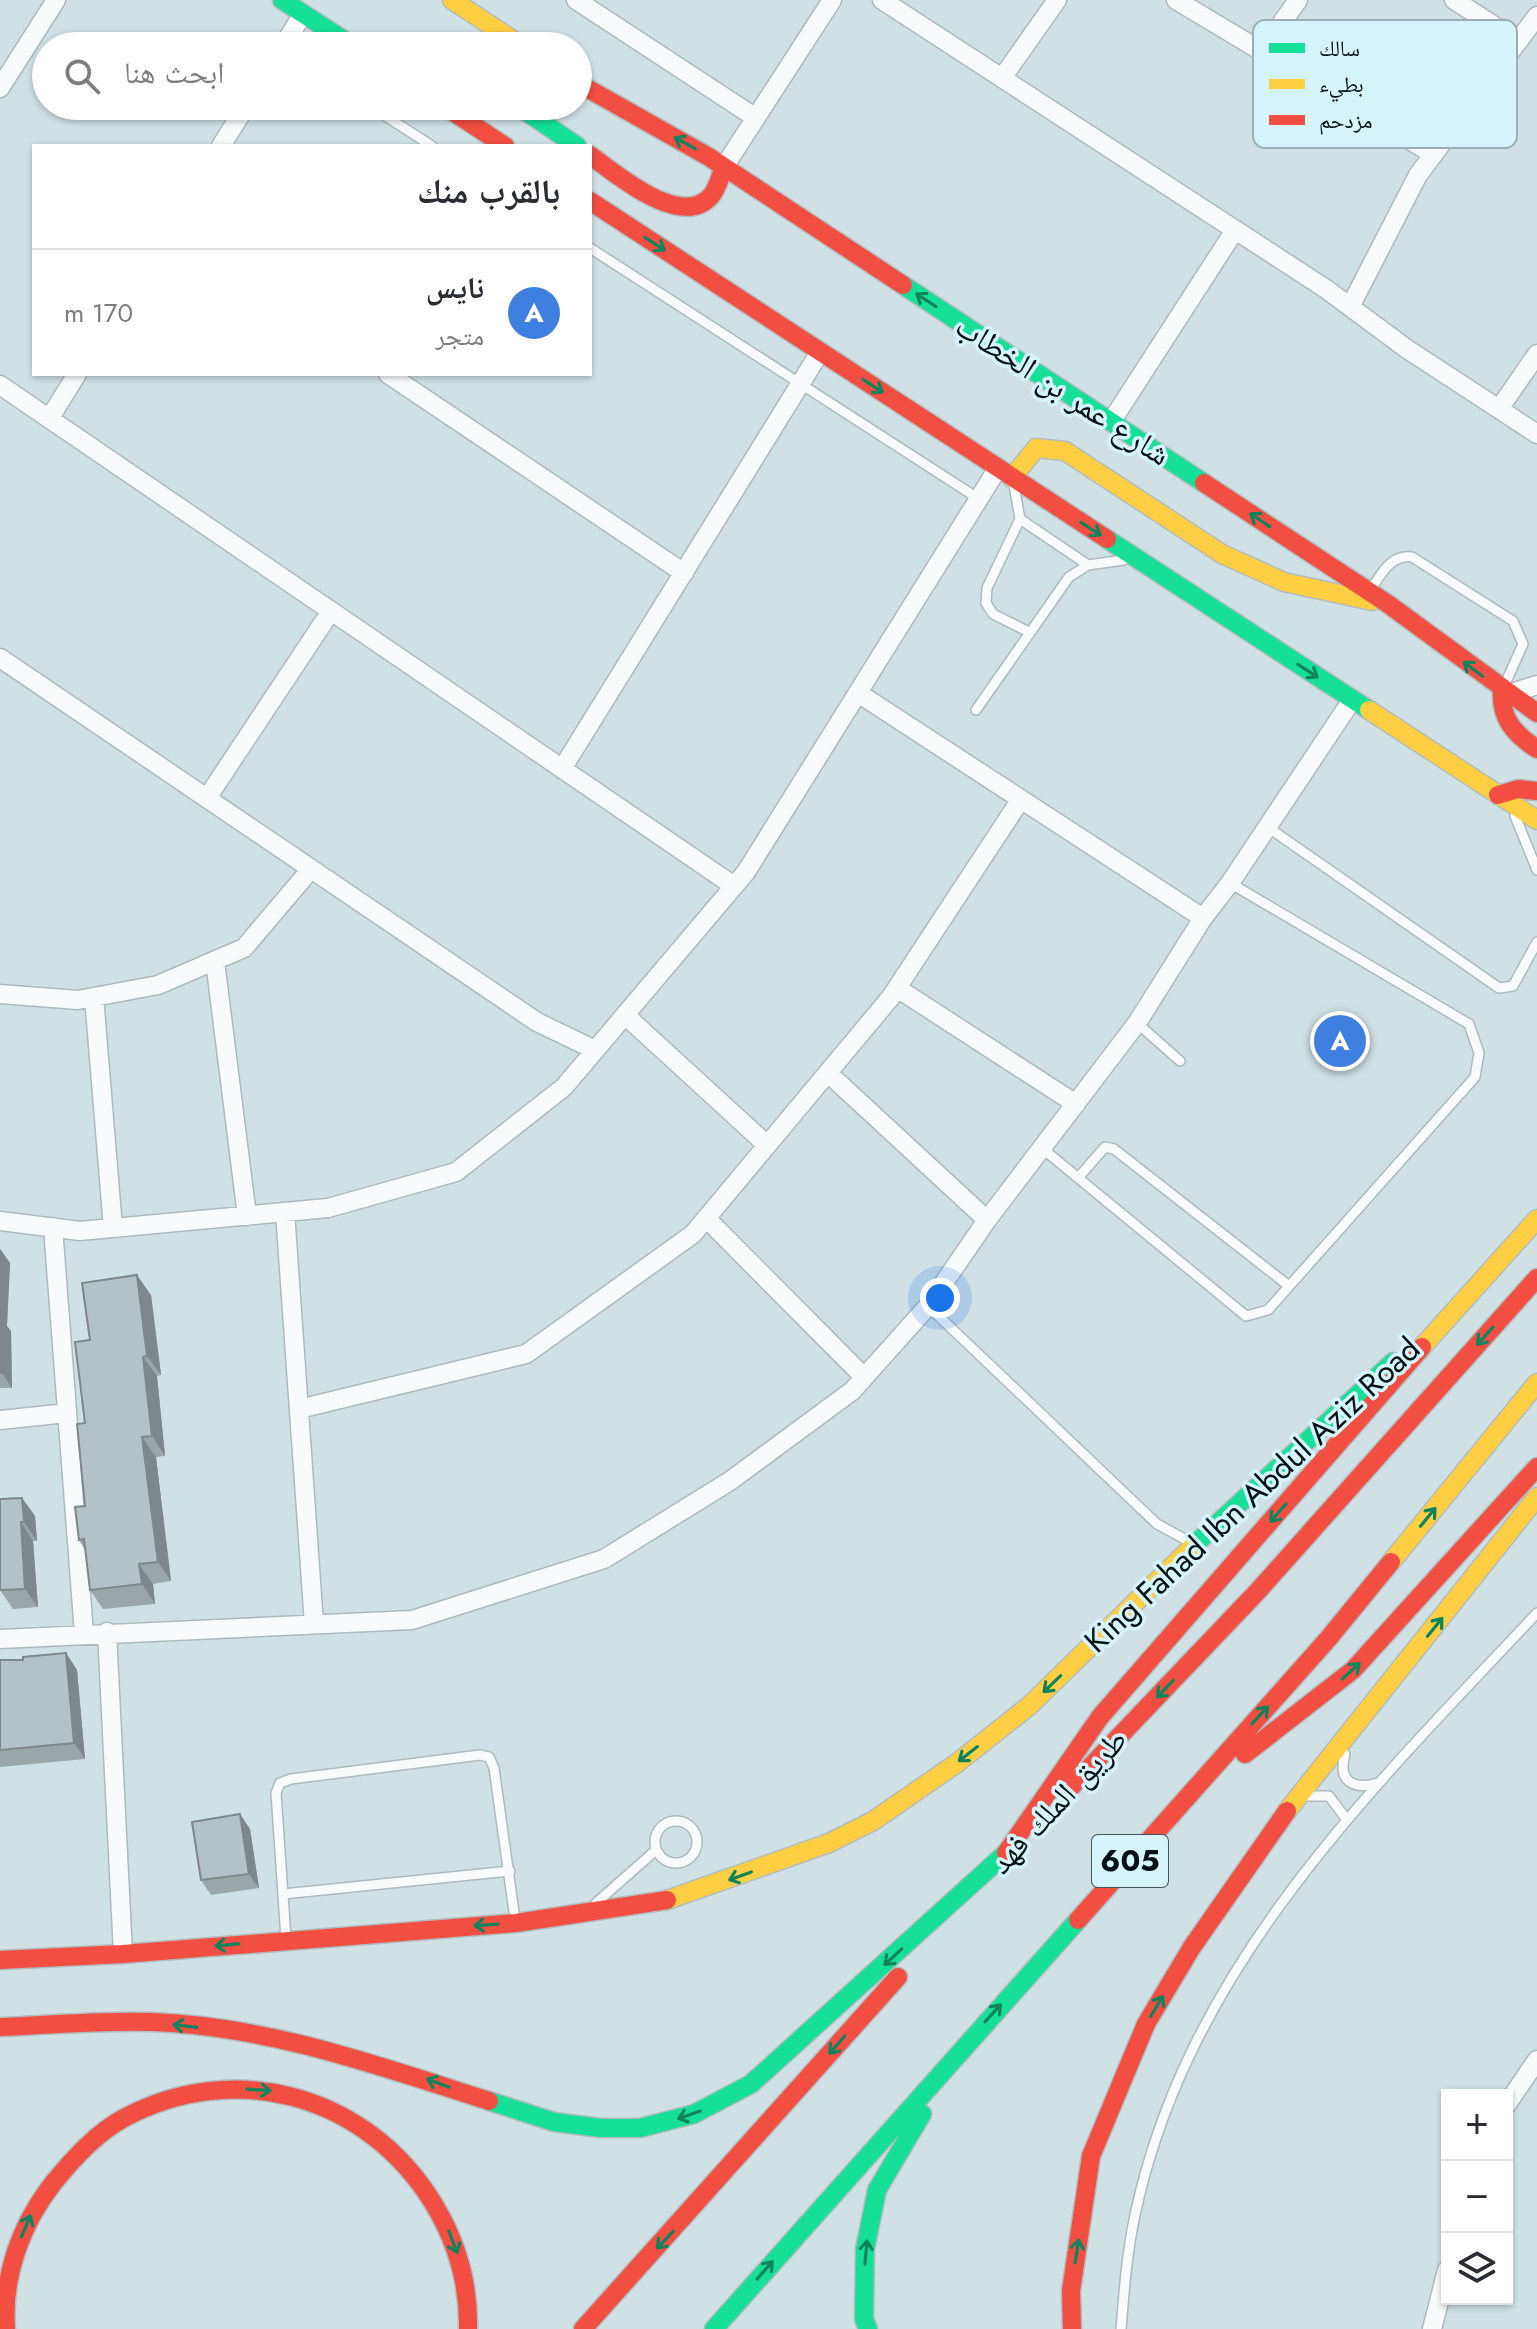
<!DOCTYPE html>
<html lang="ar">
<head>
<meta charset="utf-8">
<style>
  body { margin:0; font-family:Jost,"Noto Naskh Arabic",sans-serif; background:#f7f7f7; color:#2b2b33; direction:rtl }
  .controls { position:absolute; right:24px; bottom:24px; display:grid; overflow:hidden; border-radius:0px; box-shadow:0 2px 6px #0004 }
  .controls button { width:72px; height:72px; display:grid; place-items:center; padding:0; border:0; border-bottom:2px solid #e1e1e2; background:#fff; color:#2b2b33; font:40px sans-serif }
  .you { position:absolute; left:940px; top:1298px; width:28px; height:28px; margin:-20px; border:6px solid #fff; border-radius:50%; background:#1a73e8; box-shadow:0 0 0 12px #1a73e833 }
  .badge { display:grid; place-items:center; width:52px; height:52px; border-radius:50%; background:#1a73e8; color:#fff; font-size:26px; font-weight:700 }
  .pin { position:absolute; translate:-50% -50%; border:4px solid #fff; box-shadow:0 2px 8px #0006 }
  .list { margin:0; padding:0; list-style:none }
  h2 { display:flex; justify-content:space-between; align-items:center; height:104px; margin:0; padding:0 32px; font-size:34px }
  h2 small { font-size:26px; font-weight:400; color:#7c7c81 }
  .list li { display:grid; grid-template-columns:52px 1fr auto; gap:24px; align-items:center; box-sizing:border-box; height:128px; padding:0 32px; border-top:2px solid #e1e1e2 }
  .list b { display:block; font-size:30px; white-space:nowrap }
  .list p { margin:0; font-size:26px; white-space:nowrap; color:#7c7c81 }
  .list em { font-size:26px; font-style:normal; color:#7c7c81 }
  .icon { flex:none; width:44px; height:44px; fill:none; stroke:currentColor; stroke-width:2; stroke-linecap:round; stroke-linejoin:round }
  .map { position:relative; flex:none; width:1537px; height:2329px; overflow:hidden; direction:ltr }
  .search { position:absolute; background:#fff; box-shadow:0 2px 6px #0004; left:32px; top:32px; width:560px; height:88px; display:flex; align-items:center; gap:20px; box-sizing:border-box; padding:0 28px; border-radius:44px; color:#7c7c81; font-size:30px }
  .panel { position:absolute; background:#fff; box-shadow:0 2px 6px #0004; left:32px; top:144px; width:560px; height:232px; border-radius:0px; direction:rtl }
  .map>svg:first-child { display:block }
  .lines { fill:none; stroke-linecap:round; stroke-linejoin:round }
  .lane-casing { stroke:#adbabd; stroke-width:12 }
  .street-casing { stroke:#adbabd; stroke-width:21 }
  .fast-casing { stroke:#b3bcbe; stroke-width:21 }
  .slow-casing { stroke:#b3bcbe; stroke-width:21 }
  .jam-casing { stroke:#b3bcbe; stroke-width:21 }
  .lane { stroke:#f8fafb; stroke-width:9 }
  .street { stroke:#f8fafb; stroke-width:18 }
  .fast { stroke:#16e098; stroke-width:18 }
  .slow { stroke:#ffcf43; stroke-width:18 }
  .jam { stroke:#f24e42; stroke-width:18 }
  .wall { fill:#9ba6aa }
  .shaded-wall { fill:#7e878b }
  .building { fill:#b4c1c6; stroke:#7e878b; stroke-width:2 }
  .oneway { stroke:#0f835c }
  .labels { text-anchor:middle; stroke-width:7; stroke-linejoin:round; paint-order:stroke }
  .shield { fill:#d5f4fb; stroke:#445559; stroke-width:2 }
  .shield-label { font-size:30px; font-weight:bold; fill:#061113 }
  .street-label { font-size:32px; fill:#061113; stroke:#d5f4fb }
  .key { fill:#d5f4fb; stroke:#97b0b5; stroke-width:2 }
  .key-label { font-size:22px; fill:#061113 }
</style>
</head>
<body>
<div class="map">
<svg width="1537" height="2329" viewBox="0 0 1537 2329">
  <rect width="100%" height="100%" fill="#d0e1e6"/>
  <g class="lines">
    <defs>
      <path id="lane" d="M370 106 432 146
        M590 248 979 499
        M1014 485 1020 519 987 588 986 603 993 614 1029 632
        M1020 519 1088 565
        M1371 589C1382 573 1390 555 1412 557L1513 621 1523 644 1505 684
        M976 710 1069 577 1088 565 1124 560
        M1515 816 1537 870
        M1266 826 1499 988 1513 986 1537 942
        M1137 1023 1180 1061
        M1043 1149 1246 1316 1268 1310 1475 1077 1479 1053 1469 1024 1230 883
        M1078 1178 1105 1147 1114 1149 1289 1286
        M928 1306 1157 1524 1192 1543
        M1345 1754C1337 1782 1354 1790 1378 1783
        M1307 1796H1329L1347 1820
        M655 1842a21 21 0 1 1 42 0a21 21 0 1 1-42 0Z
        M283 1894 510 1871
        M596 1903 656 1850
        M286 1939 276 1793 280 1783 291 1779 480 1755 489 1757 494 1768 515 1919
        M1121 2329C1124 2291 1127 2252 1135 2215 1188 1966 1370 1791 1537 1613"/>
      <path id="street" d="M576 0 756 118
        M882 0 1326 289 1407 349 1537 434
        M1176 0 1433 154
        M1454 0 1518 41
        M283 46 303 14
        M1262 51 1298 0
        M1002 78 1057 0
        M0 88 56 0
        M221 146 246 106
        M724 167 832 0
        M1350 307 1418 175 1537 16
        M388 374 684 573
        M0 385 734 886
        M1499 409 1537 354
        M49 419 77 374
        M1111 422 1235 230
        M0 658 537 1022 595 1050
        M858 693 1203 918
        M1508 694 1537 685
        M562 769 820 352
        M207 798 331 611
        M215 961 247 1216
        M897 988 1076 1104
        M0 994 78 1000 158 985 244 948 311 869
        M94 997 113 1228
        M625 1015 767 1145
        M828 1073 987 1220
        M285 1212 314 1624
        M706 1218 863 1376
        M0 1221 80 1231 328 1208 456 1172 564 1087 746 872 998 468
        M53 1227 84 1634
        M299 1409 526 1354 693 1234 891 997 1021 799
        M0 1420 67 1413
        M107 1632 123 1954
        M0 1639 412 1620 604 1559 730 1481 852 1391 928 1306 987 1220 1137 1023 1203 918 1230 883 1352 700
        M1507 2104 1537 2060
        M1432 2329 1447 2270"/>
      <path id="fast" d="M282 0 353 46
        M518 106 577 146
        M903 285 1204 483
        M1107 539 1369 710
        M1192 1547 1393 1362
        M489 2101 554 2122 601 2128H640L694 2114 751 2084 1006 1853
        M714 2329 1078 1920
        M868 2329 864 2319 865 2249 877 2190 922 2114"/>
      <path id="slow" d="M452 0 522 46
        M1012 478 1036 448 1065 451 1222 554 1284 582 1372 601
        M1369 710 1537 820
        M1422 1347 1537 1219
        M1391 1562 1537 1383
        M1287 1811 1537 1497
        M667 1900 829 1843 873 1821 957 1763 1029 1706 1192 1547"/>
      <path id="jam" d="M578 83 709 157 903 285
        M444 106 505 146
        M590 155C616 174 681 230 711 196 718 188 720 176 724 167
        M590 201 1107 539
        M1204 483 1388 604 1537 713
        M1502 690C1500 718 1514 734 1537 749
        M1498 795 1518 789 1537 791
        M1245 1754 1353 1670 1537 1467
        M1072 1786 1257 1592 1537 1278
        M1006 1853 1100 1717 1422 1347
        M1078 1920 1328 1639 1391 1562
        M0 1960 123 1954 516 1923 667 1900
        M0 2027C50 2025 102 2020 152 2022 268 2026 379 2066 489 2101
        M6 2329C2 2276 21 2224 54 2182 74 2158 97 2132 126 2117 233 2061 358 2093 426 2192 454 2233 469 2279 468 2329
        M583 2329 898 1977
        M1072 2329 1071 2291 1091 2156 1146 2024 1192 1947 1287 1811"/>
    </defs>
    <!-- lane casing -->
    <use href="#lane" class="lane-casing"/>
    <!-- street casing -->
    <use href="#street" class="street-casing"/>
    <!-- fast casing -->
    <use href="#fast" class="fast-casing"/>
    <!-- slow casing -->
    <use href="#slow" class="slow-casing"/>
    <!-- jam casing -->
    <use href="#jam" class="jam-casing"/>
    <!-- lane -->
    <use href="#lane" class="lane"/>
    <!-- street -->
    <use href="#street" class="street"/>
    <!-- fast -->
    <use href="#fast" class="fast"/>
    <!-- slow -->
    <use href="#slow" class="slow"/>
    <!-- jam -->
    <use href="#jam" class="jam"/>
  </g>
  <!-- wall -->
  <path class="wall" d="M0 1249 10 1263 7 1326 11 1331 12 1388H0Z
    M151 1295 161 1375 157 1376 165 1456 156 1457 171 1581 153 1584 155 1604 103 1609 90 1590 85 1550 79 1540 85 1506V1423L90 1340Z
    M22 1498 35 1516 37 1541H33L38 1607 13 1609 0 1590Z
    M66 1653 77 1670 85 1759 0 1767V1660H23Z
    M250 1829 259 1888 211 1895 201 1880Z"/>
  <!-- shaded-wall -->
  <path class="shaded-wall" d="M0 1249 10 1263 7 1326 11 1331 12 1388 2 1373 0 1320Z
    M137 1275 151 1295 161 1375 147 1356Z
    M143 1357 157 1376 165 1456 152 1436Z
    M142 1437 156 1457 171 1581 158 1562Z
    M22 1498 35 1516 37 1541 24 1522Z
    M21 1522 33 1541 38 1607 25 1589Z
    M139 1564 153 1584 155 1604 142 1584Z
    M66 1653 77 1670 85 1759 74 1743Z
    M240 1814 250 1829 259 1888 249 1874Z"/>
  <!-- building -->
  <path class="building" d="M137 1275 147 1356 143 1357 152 1436 142 1437 158 1562 139 1564 142 1584 90 1590 84 1539 79 1540 75 1507 85 1506 77 1424 85 1423 75 1342 90 1340 82 1283Z
    M0 1316 2 1373H0Z
    M22 1498 24 1522H21L25 1589 0 1590V1499Z
    M66 1653 74 1743 0 1750V1660H23V1657Z
    M240 1814 249 1874 201 1880 192 1822Z"/>
  <!-- one-way arrows -->
  <defs><path id="oneway-shaft" d="M-6 0H5M1.5-3L5.5 0L1.5 3" fill="none" stroke-width="1.6" stroke-linecap="round" stroke-linejoin="round" transform="scale(2)"/></defs>
  <g class="oneway">
    <use href="#oneway-shaft" transform="translate(685 143) rotate(-151)"/>
    <use href="#oneway-shaft" transform="translate(655 244) rotate(33)"/>
    <use href="#oneway-shaft" transform="translate(926 300) rotate(-147)"/>
    <use href="#oneway-shaft" transform="translate(873 386) rotate(33)"/>
    <use href="#oneway-shaft" transform="translate(1260 520) rotate(-146)"/>
    <use href="#oneway-shaft" transform="translate(1091 529) rotate(33)"/>
    <use href="#oneway-shaft" transform="translate(1473 669) rotate(-143)"/>
    <use href="#oneway-shaft" transform="translate(1308 671) rotate(33)"/>
    <use href="#oneway-shaft" transform="translate(1485 1336) rotate(132)"/>
    <use href="#oneway-shaft" transform="translate(1278 1513) rotate(131)"/>
    <use href="#oneway-shaft" transform="translate(1428 1517) rotate(-51)"/>
    <use href="#oneway-shaft" transform="translate(1435 1627) rotate(-51)"/>
    <use href="#oneway-shaft" transform="translate(1351 1671) rotate(-42)"/>
    <use href="#oneway-shaft" transform="translate(1052 1684) rotate(136)"/>
    <use href="#oneway-shaft" transform="translate(1165 1689) rotate(134)"/>
    <use href="#oneway-shaft" transform="translate(1260 1715) rotate(-48)"/>
    <use href="#oneway-shaft" transform="translate(968 1754) rotate(142)"/>
    <use href="#oneway-shaft" transform="translate(740 1876) rotate(160)"/>
    <use href="#oneway-shaft" transform="translate(486 1925) rotate(176)"/>
    <use href="#oneway-shaft" transform="translate(227 1945) rotate(175)"/>
    <use href="#oneway-shaft" transform="translate(893 1957) rotate(137)"/>
    <use href="#oneway-shaft" transform="translate(1157 2006) rotate(-59)"/>
    <use href="#oneway-shaft" transform="translate(993 2013) rotate(-48)"/>
    <use href="#oneway-shaft" transform="translate(185 2026) rotate(-173)"/>
    <use href="#oneway-shaft" transform="translate(837 2045) rotate(131)"/>
    <use href="#oneway-shaft" transform="translate(438 2083) rotate(-159)"/>
    <use href="#oneway-shaft" transform="translate(259 2090) rotate(4)"/>
    <use href="#oneway-shaft" transform="translate(689 2115) rotate(161)"/>
    <use href="#oneway-shaft" transform="translate(26 2226) rotate(-67)"/>
    <use href="#oneway-shaft" transform="translate(665 2240) rotate(133)"/>
    <use href="#oneway-shaft" transform="translate(453 2242) rotate(69)"/>
    <use href="#oneway-shaft" transform="translate(1077 2251) rotate(-81)"/>
    <use href="#oneway-shaft" transform="translate(866 2252) rotate(-85)"/>
    <use href="#oneway-shaft" transform="translate(765 2270) rotate(-49)"/>
  </g>
  <g class="labels">
    <!-- shield labels -->
    <rect class="shield" x="1092" y="1835" width="76" height="52" rx="6"/>
    <g class="shield-label">
      <text x="1130" y="1871">605</text>
    </g>
    <!-- street labels -->
    <g class="street-label">
      <text transform="translate(1063 390) rotate(33)" y="11">شارع عمر بن الخطاب</text>
      <text transform="translate(1252 1495) rotate(-43)" y="11">King Fahad Ibn Abdul Aziz Road</text>
      <text transform="translate(1058 1801) rotate(-47)" y="11">طريق الملك فهد</text>
    </g>
  </g>
  <!-- legend -->
  <rect x="1253" y="20" width="264" height="128" rx="12" class="key"/>
  <rect x="1269" y="43" width="36" height="10" fill="#16e098"/>
  <rect x="1269" y="79" width="36" height="10" fill="#ffcf43"/>
  <rect x="1269" y="115" width="36" height="10" fill="#f24e42"/>
  <g class="key-label">
    <text x="1319" y="56">سالك</text>
    <text x="1319" y="92">بطيء</text>
    <text x="1319" y="128">مزدحم</text>
  </g>
</svg>
<div class="controls">
<button>+</button>
<button>−</button>
<button><svg class="icon" aria-label="layers" viewBox="0 0 24 24"><path d="M12 4l9 5-9 5-9-5zM3 14l9 5 9-5"/></svg></button>
</div>
<div class="you"></div>
<div class="pin badge" style="left:1340px;top:1041px;background:#3f7fe0">A</div>
<div class="search"><svg class="icon" aria-label="search" viewBox="0 0 24 24"><circle cx="10" cy="10" r="6"/><path d="M15 15l6 6"/></svg>ابحث هنا</div>
<section class="panel">
<h2>بالقرب منك<small></small></h2>
<ul class="list">
<li><span class="badge" style="background:#3f7fe0">A</span><div><b>نايس</b><p>متجر</p></div><em>170 m</em></li>
</ul>
</section>
</div>
</body>
</html>
